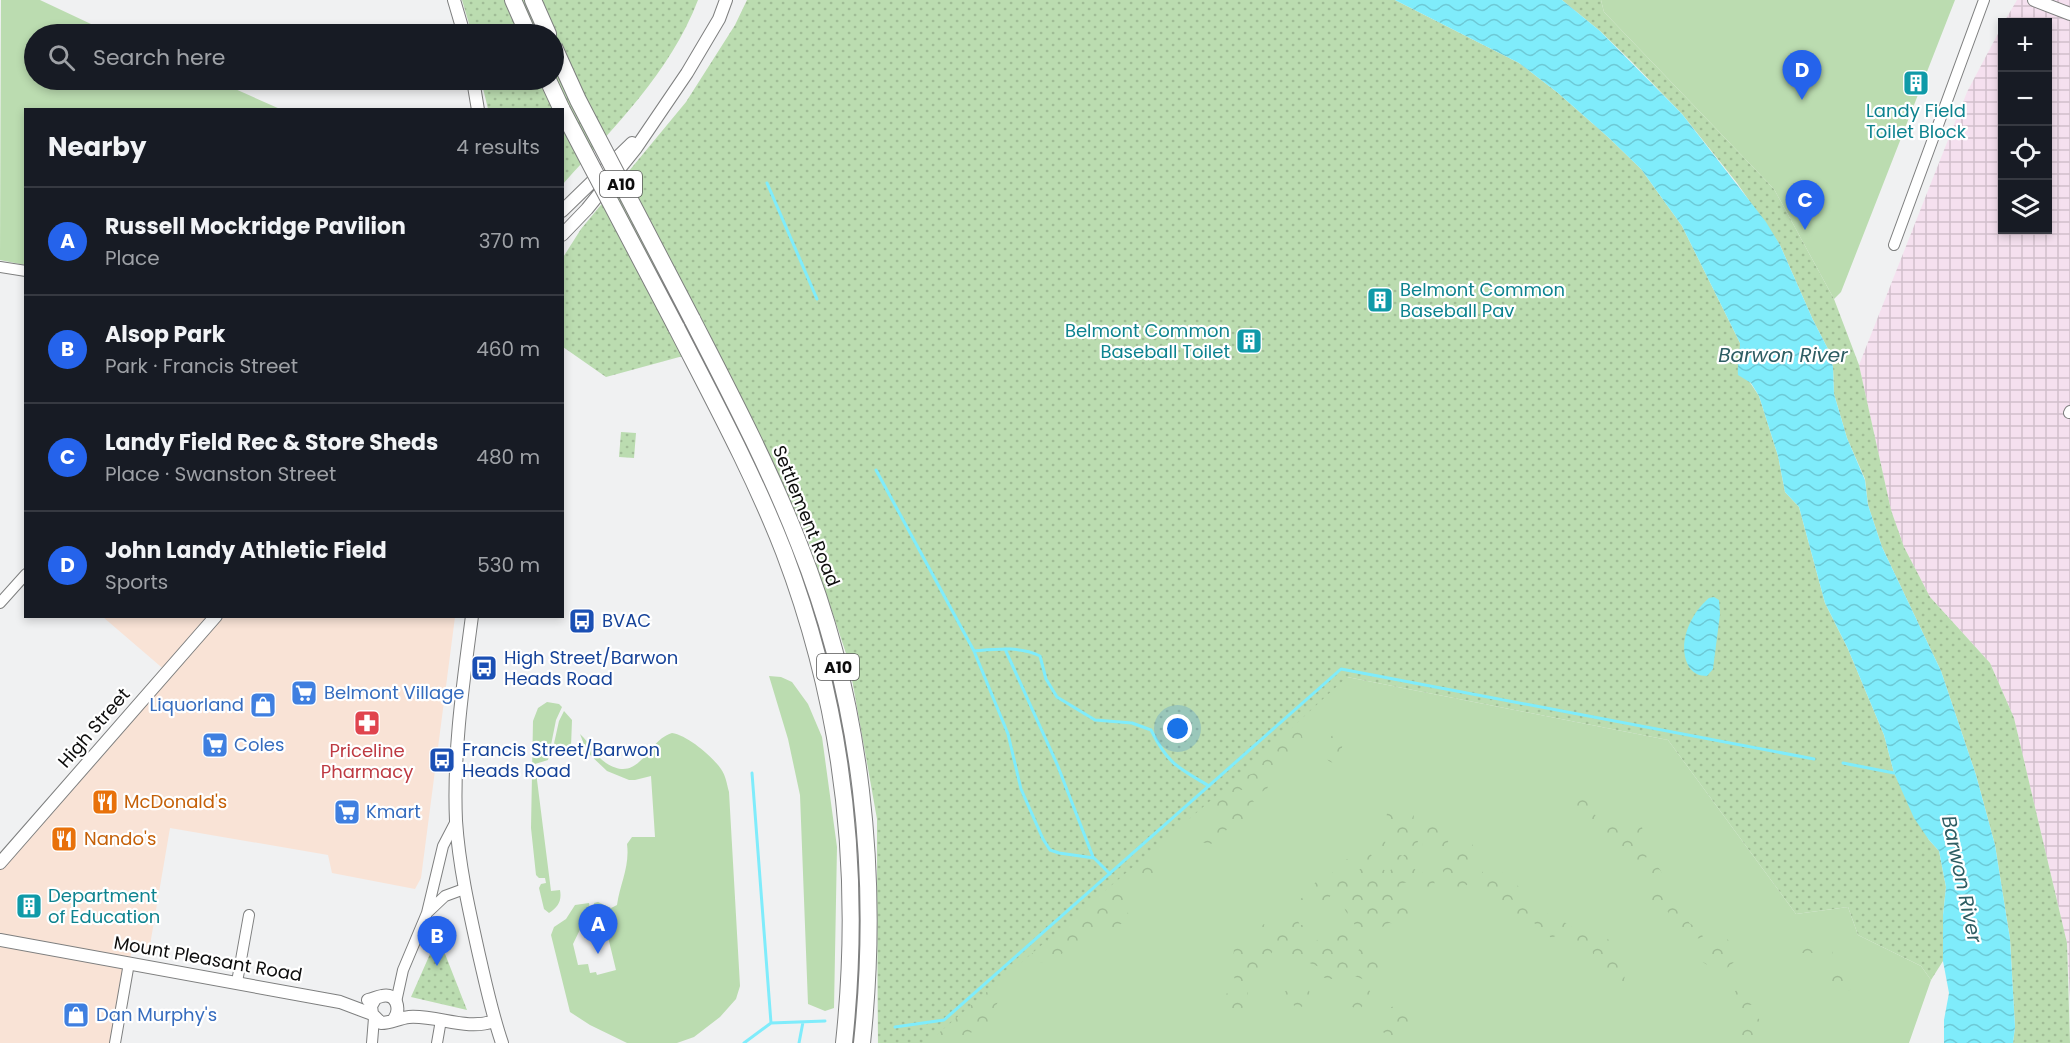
<!DOCTYPE html>
<html lang="en">
<head>
<meta charset="utf-8">
<style>
  body { margin:0; font-family:Poppins,sans-serif; background:#242831; color:#f1f3f6 }
  .controls { position:absolute; right:18px; top:18px; display:grid; overflow:hidden; border-radius:0px; box-shadow:0 3px 9px #0003 }
  .controls button { width:54px; height:54px; display:grid; place-items:center; padding:0; border:0; border-bottom:2px solid #363941; background:#171b24; color:#f1f3f6; font:30px sans-serif }
  .you { position:absolute; left:1178px; top:729px; width:21px; height:21px; margin:-15px; border:4px solid #fff; border-radius:50%; background:#1a73e8; box-shadow:0 0 0 9px #1a73e833 }
  .badge { display:grid; place-items:center; width:39px; height:39px; border-radius:50%; background:#2563eb; color:#fff; font-size:20px; font-weight:700 }
  .pin { position:absolute; translate:-50% -50px; filter:drop-shadow(0 2px 3px #0008) }
  .pin::after { content:''; position:absolute; top:32px; width:21px; height:18px; background:inherit; clip-path:polygon(0 0,100% 0,50% 100%) }
  .list { margin:0; padding:0; list-style:none }
  h2 { display:flex; justify-content:space-between; align-items:center; height:78px; margin:0; padding:0 24px; font-size:26px }
  h2 small { font-size:20px; font-weight:400; color:#9ea1a6 }
  .list li { display:grid; grid-template-columns:39px 1fr auto; gap:18px; align-items:center; box-sizing:border-box; height:108px; padding:0 24px; border-top:2px solid #363941 }
  .list b { display:block; font-size:22px; white-space:nowrap }
  .list p { margin:0; font-size:20px; white-space:nowrap; color:#9ea1a6 }
  .list em { font-size:20px; font-style:normal; color:#9ea1a6 }
  .icon { flex:none; width:33px; height:33px; fill:none; stroke:currentColor; stroke-width:2; stroke-linecap:round; stroke-linejoin:round }
  .map { position:relative; flex:none; width:2070px; height:1043px; overflow:hidden }
  .search { position:absolute; background:#171b24; box-shadow:0 3px 9px #0003; left:24px; top:24px; width:540px; height:66px; display:flex; align-items:center; gap:15px; box-sizing:border-box; padding:0 21px; border-radius:33px; color:#9ea1a6; font-size:22px }
  .panel { position:absolute; background:#171b24; box-shadow:0 3px 9px #0003; left:24px; top:108px; width:540px; height:510px; border-radius:0px }
  .map>svg:first-child { display:block }
  .commercial { fill:#f9e3d6 }
  .industrial { fill:url(#industrial-grid) }
  .green { fill:#bbdcb0 }
  .forest { fill:url(#forest-crowns) }
  .park { fill:url(#park-dots) }
  .water { fill:url(#water-waves) }
  .lines { fill:none; stroke-linecap:round; stroke-linejoin:round }
  .stream { stroke:#7fecfb; stroke-width:3 }
  .minor-casing { stroke:#7e7f7f; stroke-width:12 }
  .tertiary-casing { stroke:#7e7f7f; stroke-width:14 }
  .trunk-casing { stroke:#7e7f7f; stroke-width:18 }
  .minor { stroke:#fff; stroke-width:10 }
  .tertiary { stroke:#fff; stroke-width:12 }
  .trunk { stroke:#fff; stroke-width:16 }
  .trunk-bridge-casing { stroke:#7e7f7f; stroke-width:18; stroke-linecap:butt }
  .trunk-bridge { stroke:#fff; stroke-width:16 }
  .labels { text-anchor:middle; stroke-width:4.5; stroke-linejoin:round; paint-order:stroke }
  .shield { fill:#fff; stroke:#565656; stroke-width:1.5 }
  .shield-label { font-size:16px; font-weight:bold; fill:#0d0d0d }
  .culture-label { font-size:18px; fill:#0d838f; stroke:#fff; text-anchor:start }
  .street-label { font-size:18px; fill:#0d0d0d; stroke:#fff }
  .transit-label { font-size:18px; fill:#164399; stroke:#fff; text-anchor:start }
  .shop-label { font-size:18px; fill:#366cbe; stroke:#fff; text-anchor:start }
  .health-label { font-size:18px; fill:#be3a42; stroke:#fff }
  .food-label { font-size:18px; fill:#c56008; stroke:#fff; text-anchor:start }
  .water-label { font-size:20px; font-style:italic; fill:#2d5d63; stroke:#fff }
</style>
</head>
<body>
<div class="map">
<svg width="2070" height="1043" viewBox="0 0 2070 1043">
  <defs>
    <pattern id="industrial-grid" width="8" height="8" patternUnits="userSpaceOnUse" patternTransform="scale(1.5)"><rect width="8" height="8" fill="#f5e0ef"/><path d="M0 4h8M4 0v8" fill="none" stroke="#d1bfcc"/></pattern>
    <pattern id="forest-crowns" width="20" height="18" patternUnits="userSpaceOnUse" patternTransform="scale(1.5)"><rect width="20" height="18" fill="#bbdcb0"/><path d="M2 6a3 3 0 1 1 6 0M12 15a3 3 0 1 1 6 0" fill="none" stroke="#a0bc96"/></pattern>
    <pattern id="park-dots" width="8" height="8" patternUnits="userSpaceOnUse" patternTransform="scale(1.5)"><rect width="8" height="8" fill="#bbdcb0"/><path d="M2 2h.1M6 6h.1" fill="none" stroke="#a0bc96" stroke-width="1.8" stroke-linecap="round"/></pattern>
    <pattern id="water-waves" width="16" height="10" patternUnits="userSpaceOnUse" patternTransform="scale(1.5)"><rect width="16" height="10" fill="#7fecfb"/><path d="M0 5q4-4 8 0t8 0" fill="none" stroke="#6dc9d6"/></pattern>
  </defs>
  <rect width="100%" height="100%" fill="#f0f1f2"/>
  <!-- commercial -->
  <path class="commercial" d="M103 617H455L421 878 415 889 332 873 328 855 170 828 149 951 132 948 115 1043H0V863L167 672Z"/>
  <!-- industrial -->
  <path class="industrial" d="M2017 0H2070V1000L2067 943 2014 718 1990 663 1930 597 1904 547 1891 510 1859 365 1967 92 2002 26V230H2048V22H2004Z"/>
  <!-- green -->
  <path class="green" d="M1 0H40L108 32 111 30 123 34H34V80H215L280 109 26 110 25 265 0 260Z
    M1601 0H1955L1841 292 1834 299 1774 189 1604 12Z
    M782 485 1347 677 1668 740 1796 914 1848 907 1858 935 1921 966 1931 980 1909 1043H878L877 819 849 662 806 534Z
    M769 676 781 677 792 682 808 704 822 737 837 847 834 1008 825 1011 808 1004 800 795 788 739Z
    M547 702 559 704 562 707 556 720 548 760 535 764 551 891 560 890C562 901 558 907 549 913L544 909 539 888 541 884 546 883 545 878H539L536 875 531 828 533 721 538 708Z
    M564 711 572 720 571 747 563 755 553 748 559 721Z
    M672 733C687 735 712 756 721 769 726 776 727 785 729 792L740 986 736 999 720 1017 694 1037 677 1043H627L590 1025 570 1012 551 935 554 927 566 919 575 905 589 903 590 909 573 944 578 965 588 964 590 973 596 972 597 975 616 970 608 937 604 938 603 932H601L594 903 598 902 611 908 617 905C620 884 630 866 627 844L632 837H655L651 776 635 780H629L607 771 587 752 580 734C590 743 594 755 606 763 640 785 647 740 672 733Z"/>
  <!-- forest -->
  <path class="forest" d="M1289 730 1301 732 1305 748 1300 755 1282 758 1275 748 1276 742Z
    M1333 735 1339 737 1343 741 1340 760C1329 769 1321 753 1323 743Z
    M1272 757 1278 771 1276 777 1271 779 1267 789 1261 792 1256 790H1239V794L1248 795 1254 802 1245 819 1234 821 1232 825 1211 844 1200 842 1197 840 1201 836 1206 838C1215 832 1227 821 1219 810 1215 803 1211 803 1210 794L1224 781 1237 782 1239 776C1252 775 1259 774 1263 761Z
    M1579 791 1587 797H1593L1595 800C1588 811 1593 808 1596 817L1594 823 1584 825 1577 820V813L1571 806 1575 793Z
    M1393 809 1402 812 1407 810 1414 814 1412 836 1414 839 1418 841 1417 845 1406 847 1402 840 1386 834 1387 810Z
    M1433 815 1451 824 1452 831 1446 847C1438 846 1431 849 1423 846L1422 832 1427 818Z
    M1610 818H1614L1615 821 1624 819 1642 827 1643 832 1640 838 1645 843 1647 855 1645 861C1636 863 1634 867 1624 864L1622 849 1613 851 1607 850V846L1610 842 1605 840 1602 831 1606 829V823Z
    M1464 837 1470 838 1473 846 1468 850 1469 854 1477 855C1478 864 1472 867 1464 871V875L1468 879V884L1461 889 1447 880V877L1438 864V859L1443 856 1453 860 1457 859 1460 842Z
    M1385 840 1386 851 1403 856 1409 850 1416 855V861L1412 866 1420 875 1425 871H1433L1435 887 1422 894 1415 892 1414 884 1410 882 1403 883 1407 896 1413 902 1407 920 1400 924 1389 923 1374 932 1372 928 1369 929 1365 940 1360 941 1356 935 1355 925 1345 910 1342 896 1336 892 1330 896V901L1324 906C1313 905 1302 908 1297 919L1300 925H1303L1315 919 1321 922 1318 929 1301 935V940L1313 943 1319 939 1321 933 1334 930 1345 922 1351 927 1348 940 1344 946 1343 962 1352 965 1355 955 1361 947 1372 948 1382 955 1383 961 1378 967 1373 981 1370 982 1342 971 1332 979H1326L1321 975 1324 969 1288 954 1274 950 1268 957V965C1262 972 1250 976 1248 984L1237 985 1233 974 1234 944 1240 942 1249 951H1256L1261 939 1255 931 1264 924 1267 928V935L1270 937 1274 929 1286 920 1292 905 1306 895C1309 882 1329 875 1340 869V862L1342 860 1348 859 1350 870 1344 875 1342 881 1354 880 1358 871 1366 864 1361 862V855L1364 850 1370 851C1373 862 1379 869 1389 872L1393 867 1386 863 1378 850 1380 844Z
    M1144 857 1155 864 1153 876 1132 881 1129 876V870Z
    M1653 860 1658 863V867L1661 871 1662 884 1665 887 1674 888 1677 901H1686L1690 905 1689 923 1701 930 1703 938C1695 940 1690 934 1682 936L1675 931V919L1670 917 1668 911 1662 918H1657L1649 910 1648 899 1652 884 1644 874 1647 865Z
    M1492 866C1505 874 1527 891 1532 905L1547 913 1549 922 1553 917H1560C1568 929 1581 929 1589 939L1585 953 1578 954 1568 944H1563L1560 934 1551 938 1544 928 1535 935 1530 932 1536 925 1531 919 1527 920 1522 916H1518V921L1512 917V899L1503 909 1497 905 1495 898 1500 892 1499 889 1494 886 1491 887 1493 889 1489 898 1484 892 1474 895 1468 892 1475 882 1484 883 1482 872Z
    M1108 889 1122 891 1126 897V911L1132 918 1098 936 1094 932 1084 936C1079 944 1073 950 1064 951L1057 961 1030 963 1024 960 1050 938H1056L1061 935 1062 928 1095 900 1100 903 1104 900 1102 893Z
    M1724 935 1741 956 1726 969C1713 967 1698 965 1695 950L1697 945 1711 941 1717 944 1719 939Z
    M1805 936H1810L1817 943 1825 940 1833 952 1829 961 1817 959 1813 953H1802L1798 950C1795 943 1798 939 1805 936Z
    M1606 938 1615 944 1613 957C1625 962 1626 969 1624 982L1614 986 1605 977 1604 963 1593 954 1591 945Z
    M1832 981a11 11 0 1 1 22 0a11 11 0 1 1-22 0Z
    M1298 982 1307 985 1312 999 1311 1002 1297 1009 1294 1006 1291 995 1285 1003H1281L1279 1001 1281 994C1288 991 1290 984 1298 982Z
    M1355 986 1367 987 1371 993 1378 997 1377 1001 1365 1004 1359 1009 1349 1006 1346 1002Z
    M1742 986 1749 990 1754 998 1753 1004 1747 1006 1737 1016 1732 1015 1729 1011C1730 1000 1731 992 1742 986Z
    M993 990 997 991 999 1000 992 1013 994 1016V1026C984 1034 973 1029 966 1035L969 1043H895L988 991Z
    M1235 991 1248 992 1247 1000 1239 1014 1229 1017 1217 1011 1215 1000 1219 996Z
    M1399 1004C1416 1005 1409 1021 1406 1033L1388 1036 1383 1032V1025L1380 1022 1384 1010Z
    M1751 1012 1760 1020 1759 1032 1766 1036 1767 1042 1764 1043H1739L1736 1035 1741 1029 1746 1027 1745 1013Z"/>
  <!-- park -->
  <path class="park" d="M462 0H698C670 73 614 127 563 184L562 110 488 109 481 80H554V34H472Z
    M747 0H1395L1519 63 1558 93 1609 138 1641 169 1682 226 1740 343V353L1737 363 1759 396 1778 456 1785 492 1799 507 1825 603 1848 649 1884 735 1894 773 1929 840 1939 851 1946 887 1943 915V961L1931 980 1921 966 1858 935 1848 907 1796 914 1668 740 1347 677 1237 778 927 1043H878L877 814 849 662 813 547 716 347 606 377 563 347 562 259 581 229 686 102 735 25Z
    M1562 0H1601L1604 12 1774 189 1834 299 1859 365 1891 510 1904 547 1930 597 1990 663 2014 718 2067 943 2070 1043H2013L2015 1027 2010 939 1995 845 1976 775 1941 671 1882 547 1868 505 1865 479 1847 438 1834 394 1833 367 1828 349 1813 320 1780 245 1737 183 1682 114 1631 61 1600 31Z
    M621 432 636 433 634 458 619 457Z
    M438 936 467 1010 411 997Z"/>
  <!-- water -->
  <path class="water" d="M1395 0H1562L1600 31 1682 114 1766 222 1780 245 1813 320 1828 349 1833 367 1834 394 1847 438 1865 480 1868 505 1882 547 1941 671 1976 775 1995 845 2010 939 2015 1027 2013 1043H1944V1020L1949 993 1943 961V915L1946 887 1939 851 1929 840 1914 818 1894 773 1884 735 1848 649 1825 603 1799 507 1785 492 1778 456 1759 396 1751 383 1738 375C1737 364 1740 354 1740 343L1682 226 1641 169 1609 138 1558 93 1519 63Z
    M1709 598 1714 597 1719 600 1720 614 1713 669 1707 676C1699 676 1692 673 1688 665 1677 643 1691 613 1709 598Z"/>
  <g class="lines">
    <!-- stream -->
    <path class="stream" d="M767 183 817 299
      M876 470 974 651 1008 734 1021 789 1043 839 1050 850 1059 853 1094 858 1110 874
      M1005 649 1057 764 1093 857
      M974 651C997 649 1019 646 1040 656L1046 679 1057 697 1095 720 1132 723 1151 730C1168 764 1177 767 1209 786
      M1843 763 1894 773
      M752 773 771 1023 825 1021
      M895 1027 944 1020 1341 669 1814 759
      M744 1043 771 1023
      M799 1043 803 1022"/>
    <defs>
      <path id="minor" d="M1894 245 1984 0
        M0 267 26 271
        M2069 413 2070 411
        M0 603 26 574
        M427 913 445 896 464 889
        M237 982 249 915
        M396 1002 403 970 427 913 443 846 456 821
        M115 1043 129 963
        M372 1043 374 1018
        M437 1043 441 1020"/>
      <path id="tertiary" d="M454 0 464 34
        M2034 0 2070 14
        M473 80 478 110
        M562 211 632 143
        M562 235 587 209 636 148 687 73 719 19 726 0
        M472 616C463 684 453 752 456 821 459 866 469 910 479 955 486 985 492 1014 502 1043
        M0 863 216 616
        M0 940 340 1002 372 1014
        M375 999 371 1006 372 1014 381 1023C391 1023 399 1018 409 1017 438 1015 466 1031 494 1021
        M368 1000C373 999 377 997 382 996 397 992 401 1010 394 1019"/>
      <path id="trunk" d="M513 0 528 34
        M533 0 548 34
        M548 80 562 110
        M692 319C730 393 769 467 799 544 862 701 880 876 862 1043
        M676 327C714 401 754 475 784 552 844 710 862 875 844 1043"/>
    </defs>
    <!-- minor casing -->
    <use href="#minor" class="minor-casing"/>
    <!-- tertiary casing -->
    <use href="#tertiary" class="tertiary-casing"/>
    <!-- trunk casing -->
    <use href="#trunk" class="trunk-casing"/>
    <!-- minor -->
    <use href="#minor" class="minor"/>
    <!-- tertiary -->
    <use href="#tertiary" class="tertiary"/>
    <!-- trunk -->
    <use href="#trunk" class="trunk"/>
    <defs>
      <path id="trunk-bridge" d="M554 47 578 100 692 319
        M562 110 676 327"/>
    </defs>
    <!-- trunk-bridge casing -->
    <use href="#trunk-bridge" class="trunk-bridge-casing"/>
    <!-- trunk-bridge -->
    <use href="#trunk-bridge" class="trunk-bridge"/>
  </g>
  <!-- icons -->
  <defs>
    <symbol id="building-square" viewBox="-11 -11 22 22"><rect x="-9" y="-9" width="18" height="18" rx="4" fill="#0f9aa8" stroke="#fff"/><path d="M-4-6H4V6H1V3H-1V6H-4ZM-2.5-4.3h1.7v1.8h-1.7ZM.8-4.3h1.7v1.8H.8ZM-2.5-1h1.7V.8h-1.7ZM.8-1h1.7V.8H.8Z" fill="#fff"/></symbol>
    <symbol id="bus-square" viewBox="-11 -11 22 22"><rect x="-9" y="-9" width="18" height="18" rx="4" fill="#1a4fb4" stroke="#fff"/><path d="M-5-6H5V4H4V6H2V4H-2V6H-4V4H-5ZM-3.5-4V0h7V-4ZM-3.5 1.2v1.5H-2V1.2ZM2 1.2v1.5H3.5V1.2Z" fill="#fff"/></symbol>
    <symbol id="supermarket-square" viewBox="-11 -11 22 22"><rect x="-9" y="-9" width="18" height="18" rx="4" fill="#3f7fe0" stroke="#fff"/><path d="M-6-5.5h2.5l.6 2H6L4.5 2H-2.5L-4.4-4H-6ZM-1.5 3.2a1.3 1.3 0 1 0 .1 0ZM3 3.2a1.3 1.3 0 1 0 .1 0Z" fill="#fff"/></symbol>
    <symbol id="shop-square" viewBox="-11 -11 22 22"><rect x="-9" y="-9" width="18" height="18" rx="4" fill="#3f7fe0" stroke="#fff"/><path d="M-5-2.5h2.3a2.7 3.5 0 0 1 5.4 0H5L5.5 6h-11ZM-1.5-2.5h3a1.5 2.3 0 0 0-3 0Z" fill="#fff"/></symbol>
    <symbol id="pharmacy-square" viewBox="-11 -11 22 22"><rect x="-9" y="-9" width="18" height="18" rx="4" fill="#e0444e" stroke="#fff"/><path d="M-2-6h4v4h4v4h-4v4h-4v-4h-4v-4h4Z" fill="#fff"/></symbol>
    <symbol id="restaurant-square" viewBox="-11 -11 22 22"><rect x="-9" y="-9" width="18" height="18" rx="4" fill="#e8710a" stroke="#fff"/><path d="M-5-6h1v4h1v-4h1v4h1v-4h1v5L-1.5 .5V6h-2V.5L-5-1ZM5-6V6H3V1.5H1.5Q1.5-4 5-6Z" fill="#fff"/></symbol>
  </defs>
  <g fill-rule="evenodd">
    <use href="#building-square" x="1901" y="68" width="30" height="30"/>
    <use href="#building-square" x="1365" y="285" width="30" height="30"/>
    <use href="#building-square" x="1234" y="326" width="30" height="30"/>
    <use href="#bus-square" x="567" y="606" width="30" height="30"/>
    <use href="#bus-square" x="469" y="653" width="30" height="30"/>
    <use href="#supermarket-square" x="289" y="678" width="30" height="30"/>
    <use href="#shop-square" x="248" y="690" width="30" height="30"/>
    <use href="#pharmacy-square" x="352" y="708" width="30" height="30"/>
    <use href="#supermarket-square" x="200" y="730" width="30" height="30"/>
    <use href="#bus-square" x="427" y="745" width="30" height="30"/>
    <use href="#restaurant-square" x="90" y="787" width="30" height="30"/>
    <use href="#supermarket-square" x="332" y="797" width="30" height="30"/>
    <use href="#restaurant-square" x="49" y="824" width="30" height="30"/>
    <use href="#building-square" x="14" y="891" width="30" height="30"/>
    <use href="#shop-square" x="61" y="1000" width="30" height="30"/>
  </g>
  <g class="labels">
    <!-- shield labels -->
    <g class="shield">
      <rect x="600" y="171" width="42" height="26" rx="4.5"/>
      <rect x="817" y="654" width="42" height="26" rx="4.5"/>
    </g>
    <g class="shield-label">
      <text x="621" y="190">A10</text>
      <text x="838" y="673">A10</text>
    </g>
    <!-- culture labels -->
    <g class="culture-label">
      <text x="1916" y="117" text-anchor="middle">Landy Field<tspan x="1916" dy="21">Toilet Block</tspan></text>
      <text x="1400" y="296">Belmont Common<tspan x="1400" dy="21">Baseball Pav</tspan></text>
      <text x="1230" y="337" text-anchor="end">Belmont Common<tspan x="1230" dy="21">Baseball Toilet</tspan></text>
      <text x="48" y="902">Department<tspan x="48" dy="21">of Education</tspan></text>
    </g>
    <!-- street labels -->
    <g class="street-label">
      <text transform="translate(806 516) rotate(68)" y="6">Settlement Road</text>
      <text transform="translate(94 728) rotate(-49)" y="6">High Street</text>
      <text transform="translate(208 959) rotate(10)" y="6">Mount Pleasant Road</text>
    </g>
    <!-- transit labels -->
    <g class="transit-label">
      <text x="602" y="627">BVAC</text>
      <text x="504" y="664">High Street/Barwon<tspan x="504" dy="21">Heads Road</tspan></text>
      <text x="462" y="756">Francis Street/Barwon<tspan x="462" dy="21">Heads Road</tspan></text>
    </g>
    <!-- shop labels -->
    <g class="shop-label">
      <text x="324" y="699">Belmont Village</text>
      <text x="244" y="711" text-anchor="end">Liquorland</text>
      <text x="234" y="751">Coles</text>
      <text x="366" y="818">Kmart</text>
      <text x="96" y="1021">Dan Murphy's</text>
    </g>
    <!-- health labels -->
    <g class="health-label">
      <text x="367" y="757">Priceline<tspan x="367" dy="21">Pharmacy</tspan></text>
    </g>
    <!-- food labels -->
    <g class="food-label">
      <text x="124" y="808">McDonald's</text>
      <text x="84" y="845">Nando's</text>
    </g>
    <!-- water labels -->
    <g class="water-label">
      <text x="1783" y="362">Barwon River</text>
      <text transform="translate(1962 879) rotate(78)" y="7">Barwon River</text>
    </g>
  </g>
</svg>
<div class="controls">
<button>+</button>
<button>−</button>
<button><svg class="icon" aria-label="locate" viewBox="0 0 24 24"><circle cx="12" cy="12" r="6"/><path d="M12 2v4M12 18v4M2 12h4M18 12h4"/></svg></button>
<button><svg class="icon" aria-label="layers" viewBox="0 0 24 24"><path d="M12 4l9 5-9 5-9-5zM3 14l9 5 9-5"/></svg></button>
</div>
<div class="you"></div>
<div class="pin badge" style="left:598px;top:954px">A</div>
<div class="pin badge" style="left:437px;top:966px">B</div>
<div class="pin badge" style="left:1805px;top:230px">C</div>
<div class="pin badge" style="left:1802px;top:100px">D</div>
<div class="search"><svg class="icon" aria-label="search" viewBox="0 0 24 24"><circle cx="10" cy="10" r="6"/><path d="M15 15l6 6"/></svg>Search here</div>
<section class="panel">
<h2>Nearby<small>4 results</small></h2>
<ul class="list">
<li><span class="badge">A</span><div><b>Russell Mockridge Pavilion</b><p>Place</p></div><em>370 m</em></li>
<li><span class="badge">B</span><div><b>Alsop Park</b><p>Park · Francis Street</p></div><em>460 m</em></li>
<li><span class="badge">C</span><div><b>Landy Field Rec &amp; Store Sheds</b><p>Place · Swanston Street</p></div><em>480 m</em></li>
<li><span class="badge">D</span><div><b>John Landy Athletic Field</b><p>Sports</p></div><em>530 m</em></li>
</ul>
</section>
</div>
</body>
</html>
